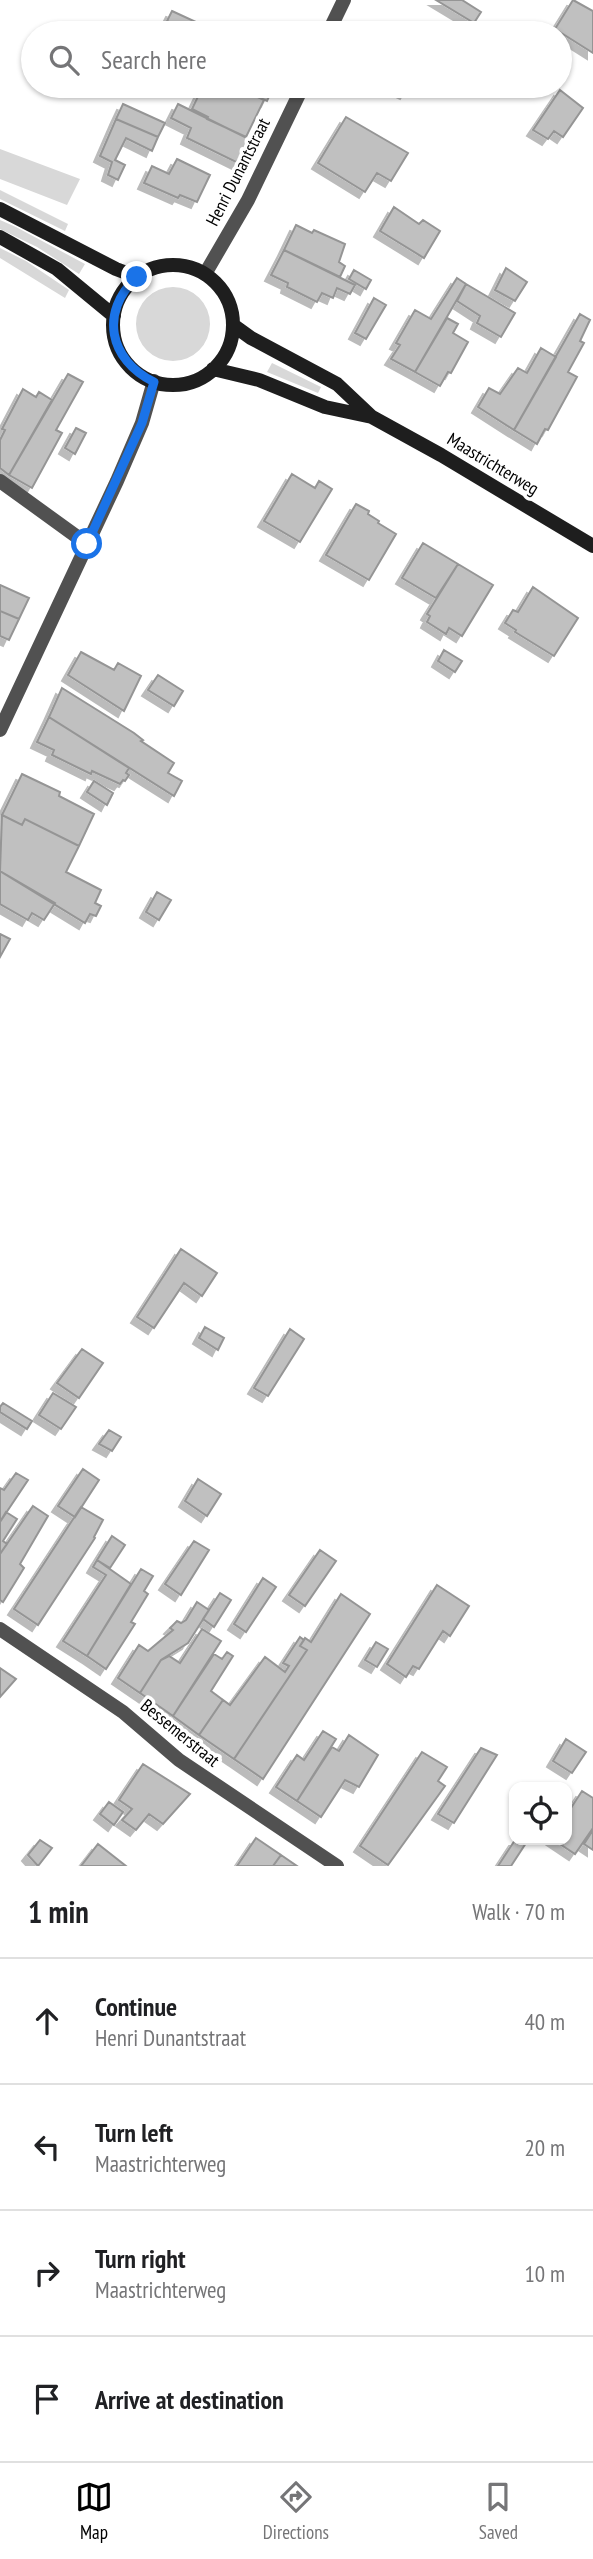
<!DOCTYPE html>
<html lang="en">
<head>
<meta charset="utf-8">
<style>
  body { margin:0; font-family:"PT Sans Narrow",sans-serif; background:#f2f2f2; color:#202124 }
  .controls { position:absolute; right:21px; bottom:21px; display:grid; overflow:hidden; border-radius:14px; box-shadow:0 2px 5px #0004 }
  .controls button { width:63px; height:63px; display:grid; place-items:center; padding:0; border:0; border-bottom:2px solid #e0e0e0; background:#fff; color:#202124; font:35px sans-serif }
  .stop { position:absolute; width:21px; height:21px; margin:-16px; border:5px solid #1a73e8; border-radius:50%; background:#fff }
  .stop.end { background:#1a73e8; border-color:#fff; box-shadow:0 2px 7px #0008 }
  .list { margin:0; padding:0; list-style:none }
  h2 { display:flex; justify-content:space-between; align-items:center; height:91px; margin:0; padding:0 28px; font-size:30px }
  h2 small { font-size:23px; font-weight:400; color:#757577 }
  .list li { display:grid; grid-template-columns:46px 1fr auto; gap:21px; align-items:center; box-sizing:border-box; height:126px; padding:0 28px; border-top:2px solid #e0e0e0 }
  .list b { display:block; font-size:26px; white-space:nowrap }
  .list p { margin:0; font-size:23px; white-space:nowrap; color:#757577 }
  .list em { font-size:23px; font-style:normal; color:#757577 }
  .icon { flex:none; width:38px; height:38px; fill:none; stroke:currentColor; stroke-width:2; stroke-linecap:round; stroke-linejoin:round }
  .map { position:relative; flex:none; width:593px; height:1866px; overflow:hidden }
  .search { position:absolute; background:#fff; box-shadow:0 2px 5px #0004; left:21px; right:21px; top:21px; height:77px; display:flex; align-items:center; gap:18px; box-sizing:border-box; padding:0 24px; border-radius:38px; color:#757577; font-size:26px }
  .sheet { height:595px; background:#fff }
  nav { display:flex; justify-content:space-around; align-items:center; box-sizing:border-box; height:98px; border-top:2px solid #e0e0e0; background:#fff; font-size:19px; color:#757577 }
  nav a { display:grid; justify-items:center; gap:4px }
  nav .on { color:#000 }
  .map>svg:first-child { display:block }
  .green { fill:#d8d8d8 }
  .building { fill:#c0c0c0; stroke:#959595; stroke-width:2; filter:url(#shadow) }
  .lines { fill:none; stroke-linecap:round; stroke-linejoin:round }
  .street { stroke:#515151; stroke-width:14 }
  .secondary { stroke:#1e1e1e; stroke-width:14 }
  .route { stroke:#1a73e8; stroke-width:9 }
  .labels { text-anchor:middle; stroke-width:7; stroke-linejoin:round; paint-order:stroke }
  .street-label { font-size:18px; fill:#000; stroke:#fff }
</style>
</head>
<body>
<div class="map">
<svg width="593" height="1866" viewBox="0 0 593 1866">
  <defs>
    <filter id="shadow"><feDropShadow dx="-6" dy="6" stdDeviation="0" flood-color="#0004"/></filter>
  </defs>
  <rect width="100%" height="100%" fill="#fff"/>
  <!-- green -->
  <path class="green" d="M0 149 80 179 67 205 0 179Z
    M0 190 68 224 65 231 0 199Z
    M0 220 16 227 85 264 79 274 37 247 0 229Z
    M0 248 26 261 69 290 65 298 0 258Z
    M136 324a37 37 0 1 1 74 0a37 37 0 1 1-74 0Z
    M272 363 321 387 318 393 267 372Z"/>
  <!-- building -->
  <path class="building" d="M436 0H462L481 12 474 23Z
    M573 0 593 11V53L555 29Z
    M172 11 196 22 192 33 167 21Z
    M203 86H233L264 100 246 137 207 119 208 117 192 109Z
    M234 86H274L267 101Z
    M392 86H410L406 93Z
    M560 90 583 108 563 137 554 131 548 139 533 130Z
    M123 104 165 123 158 137 116 119Z
    M178 104 249 139 238 163 187 138 191 128 171 118Z
    M346 117 408 153 391 181 377 173 365 192 318 163Z
    M116 119 158 137 152 151 126 138 115 160 125 165 118 180 108 175 112 162 100 156Z
    M177 159 210 175 197 202 180 195 178 198 144 183 152 166 169 174Z
    M394 207 419 224 423 220 440 231 424 258 380 231Z
    M296 225 312 233 314 230 345 244 339 262 345 266 340 277 284 250Z
    M284 250 355 285 350 294 337 288 333 298 322 293 317 302 287 287 288 283 271 275Z
    M506 268 527 282 515 301 495 290Z
    M354 270 371 280 366 289 349 279Z
    M457 278 466 284 415 372 391 359 400 345 396 343 415 310 431 319Z
    M466 284 515 313 501 337 477 323 480 316 457 301Z
    M374 298 386 305 366 339 355 333Z
    M580 314 590 320 580 341 584 343 568 372 577 377 548 430 545 429 537 444 514 430Z
    M447 318 458 324 453 333 468 342 451 373 448 372 440 386 415 372Z
    M541 348 556 357 514 430 478 407 489 388 500 394 518 368 527 373Z
    M68 374 83 382 56 430 62 433 32 488 9 475Z
    M23 389 36 397 39 392 52 400 9 475 0 468V440L5 430 2 429Z
    M76 428 86 433 75 454 65 448Z
    M292 474 315 488 319 481 332 489 300 542 264 521Z
    M356 504 369 511 368 514 379 521 378 523 396 534 369 580 326 555Z
    M423 543 458 564 436 598 402 578Z
    M458 564 493 585 462 636 449 628 446 634 427 622 430 616 427 614Z
    M0 585 29 598 19 619 0 611Z
    M533 587 578 618 554 656 515 632 516 630 505 623 513 610 518 612Z
    M0 611 19 619 9 640 0 636Z
    M444 650 462 661 455 672 438 661Z
    M81 652 114 670 118 663 141 676 124 711 68 675Z
    M158 675 183 691 174 706 148 690Z
    M62 688 134 733 143 740 141 741 174 763 168 773 182 781 174 796 49 717Z
    M49 717 129 768 126 773 129 775 125 781 123 780 120 784 92 771 91 774 52 755 54 750 37 742Z
    M22 774 60 792 59 796 94 814 79 846 25 819 22 825 2 815Z
    M94 781 113 793 107 805 87 792Z
    M2 815 22 825 25 819 79 846 66 872 101 890 95 903 101 906 96 916 90 914 85 923 0 871Z
    M0 871 55 903 44 920 32 913 28 920 0 904Z
    M157 892 171 900 159 920 146 912Z
    M0 934 10 939 0 957Z
    M181 1249 217 1273 202 1296 184 1283 154 1328 137 1317Z
    M205 1327 224 1338 218 1350 199 1338Z
    M290 1329 304 1339 268 1396 254 1388Z
    M82 1349 103 1363 79 1398 57 1383Z
    M53 1393 76 1407 61 1429 39 1415Z
    M3 1403 32 1421 27 1429 0 1412V1407Z
    M109 1430 121 1437 112 1451 99 1444Z
    M83 1469 99 1480 75 1517 58 1506Z
    M16 1473 28 1480 0 1522V1488L4 1490Z
    M198 1479 221 1494 207 1516 185 1501Z
    M33 1506 48 1516 20 1564 24 1568 3 1602 0 1600V1554Z
    M81 1507 103 1520 94 1537 95 1538 38 1625 14 1609Z
    M6 1512 17 1519 3 1541 7 1544 0 1554V1522Z
    M112 1536 125 1545 110 1568 97 1560Z
    M194 1541 209 1550 181 1595 165 1584Z
    M320 1550 336 1561 305 1606 289 1595Z
    M97 1560 131 1584 87 1656 63 1641 106 1575 93 1567Z
    M141 1569 153 1576 144 1591 148 1594 131 1622 135 1624 106 1669 87 1656Z
    M263 1578 276 1587 246 1632 234 1624Z
    M437 1585 469 1606 450 1636 443 1631 419 1669 413 1666 406 1677 387 1664Z
    M220 1593 231 1600 214 1627 203 1619Z
    M341 1594 370 1614 263 1779 234 1759 307 1650 300 1646 305 1638 311 1642Z
    M197 1602 209 1610 188 1643 161 1660 140 1693 118 1678 139 1645 148 1651 173 1630 170 1628 177 1621 181 1623 186 1620Z
    M202 1629 221 1641 173 1716 140 1693 161 1660 169 1656 180 1663Z
    M300 1637 304 1640 300 1646 307 1650 234 1759 199 1735 223 1700 230 1705 265 1657 285 1672 289 1666 283 1663Z
    M376 1642 388 1649 377 1667 365 1660Z
    M227 1652 233 1656 211 1691 223 1700 199 1735 173 1716 214 1654 222 1659Z
    M0 1668 16 1679 0 1697Z
    M323 1731 336 1739 297 1801 276 1787 297 1755 304 1760Z
    M349 1735 378 1755 359 1787 345 1780 321 1817 297 1801 332 1747 339 1751Z
    M566 1739 586 1752 572 1773 553 1761Z
    M481 1748 497 1755 454 1823 438 1814Z
    M422 1752 447 1767 438 1781 445 1786 388 1865 360 1846Z
    M143 1764 190 1794 163 1824 149 1814 136 1830 122 1820 132 1809 119 1800Z
    M582 1791 593 1798V1828L575 1854 554 1840H567V1814Z
    M109 1802 123 1812 114 1825 100 1814Z
    M593 1830V1850L584 1844Z
    M256 1838 281 1855 273 1866H237Z
    M40 1840 52 1848 38 1866 28 1855Z
    M515 1840H521L526 1843 511 1866H498Z
    M98 1844 126 1866H81Z
    M281 1855 297 1866H273Z"/>
  <g class="lines">
    <!-- street -->
    <path class="street" d="M328 33 344 0
      M205 274 248 200 303 86
      M0 481 87 544
      M0 730 117 481 142 423 154 381
      M0 1629 123 1712 179 1760 337 1866"/>
    <!-- secondary -->
    <path class="secondary" d="M0 209 116 269 137 277
      M0 237 57 269 114 316
      M113 325a60 60 0 1 1 120 0a60 60 0 1 1-120 0Z
      M233 325 251 338 337 384 372 417 441 455 593 546
      M213 369 259 380 325 407 372 417"/>
  </g>
  <g class="lines">
    <!-- route -->
    <path class="route" d="M87 544 142 423 154 382C109 360 99 312 137 277"/>
  </g>
  <g class="labels">
    <!-- street labels -->
    <g class="street-label">
      <text transform="translate(238 172) rotate(-63)" y="6">Henri Dunantstraat</text>
      <text transform="translate(493 464) rotate(31)" y="6">Maastrichterweg</text>
      <text transform="translate(180 1733) rotate(39)" y="6">Bessemerstraat</text>
    </g>
  </g>
</svg>
<div class="controls">
<button><svg class="icon" aria-label="locate" viewBox="0 0 24 24"><circle cx="12" cy="12" r="6"/><path d="M12 2v4M12 18v4M2 12h4M18 12h4"/></svg></button>
</div>
<div class="stop" style="left:87px;top:544px"></div>
<div class="stop end" style="left:137px;top:277px"></div>
<div class="search"><svg class="icon" aria-label="search" viewBox="0 0 24 24"><circle cx="10" cy="10" r="6"/><path d="M15 15l6 6"/></svg>Search here</div>
</div>
<section class="sheet">
<h2>1 min<small>Walk · 70 m</small></h2>
<ul class="list">
<li><svg class="icon" aria-label="ahead" viewBox="0 0 24 24"><path d="M12 20V5M6 11l6-6 6 6"/></svg><div><b>Continue</b><p>Henri Dunantstraat</p></div><em>40 m</em></li>
<li><svg class="icon" aria-label="left" viewBox="0 0 24 24"><path d="M17 20v-9H6M10 6l-5 5 5 5"/></svg><div><b>Turn left</b><p>Maastrichterweg</p></div><em>20 m</em></li>
<li><svg class="icon" aria-label="right" viewBox="0 0 24 24"><path d="M7 20v-9h11M14 6l5 5-5 5"/></svg><div><b>Turn right</b><p>Maastrichterweg</p></div><em>10 m</em></li>
<li><svg class="icon" aria-label="arrive" viewBox="0 0 24 24"><path d="M6 21V4h12l-3 4 3 4H6"/></svg><div><b>Arrive at destination</b></div></li>
</ul>
</section>
<nav>
<a class="on"><svg class="icon" aria-label="map" viewBox="0 0 24 24"><path d="M3 6l6-2 6 2 6-2v14l-6 2-6-2-6 2zM9 4v14M15 6v14"/></svg>Map</a>
<a><svg class="icon" aria-label="directions" viewBox="0 0 24 24"><path d="M12 3l9 9-9 9-9-9zM9 14v-3h6M13 9l2 2-2 2"/></svg>Directions</a>
<a><svg class="icon" aria-label="saved" viewBox="0 0 24 24"><path d="M7 4h10v16l-5-4-5 4z"/></svg>Saved</a>
</nav>
</body>
</html>
